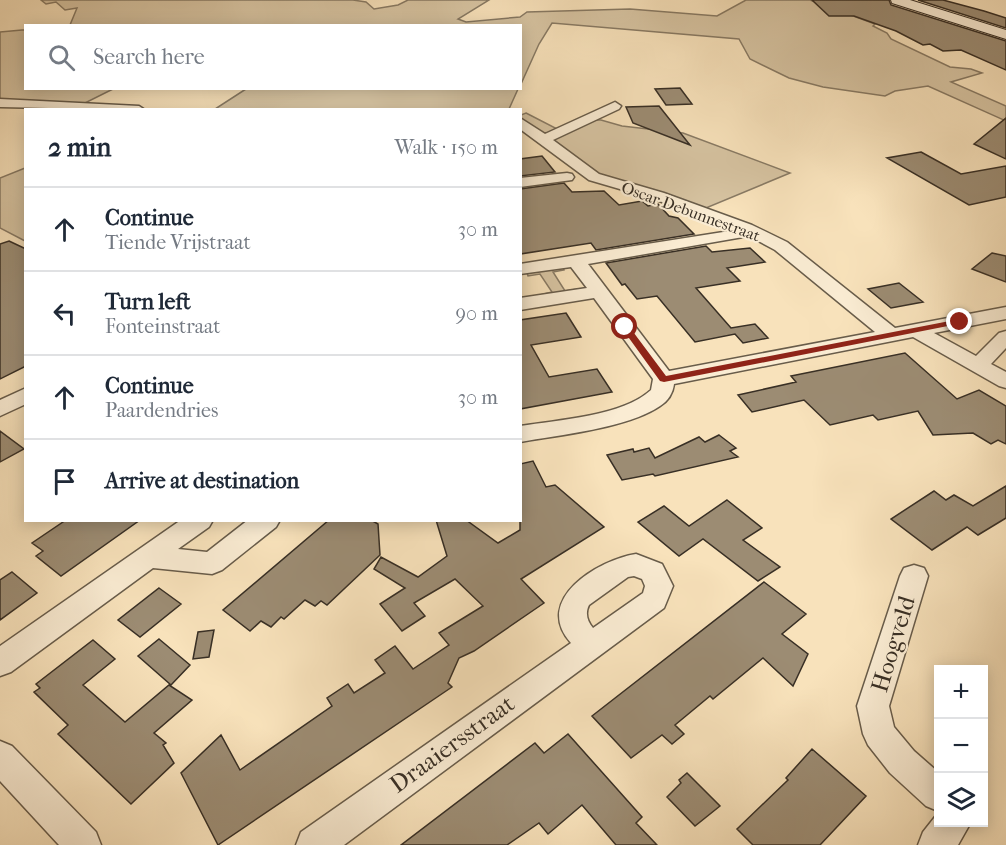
<!DOCTYPE html>
<html lang="en">
<head>
<meta charset="utf-8">
<style>
  body { margin:0; font-family:"IM FELL French Canon",serif; background:#f2f2f3; color:#1f2937 }
  .controls { position:absolute; right:18px; bottom:18px; display:grid; overflow:hidden; border-radius:0px; box-shadow:0 3px 15px #0003 }
  .controls button { width:54px; height:54px; display:grid; place-items:center; padding:0; border:0; border-bottom:2px solid #e0e1e3; background:#fff; color:#1f2937; font:30px sans-serif }
  .stop { position:absolute; width:18px; height:18px; margin:-14px; border:4px solid #8f2418; border-radius:50%; background:#fff }
  .stop.end { background:#8f2418; border-color:#fff; box-shadow:0 2px 6px #0008 }
  .list { margin:0; padding:0; list-style:none }
  h2 { display:flex; justify-content:space-between; align-items:center; height:78px; margin:0; padding:0 24px; font-size:26px }
  h2 small { font-size:20px; font-weight:400; color:#747a83 }
  .list li { display:grid; grid-template-columns:39px 1fr auto; gap:18px; align-items:center; box-sizing:border-box; height:84px; padding:0 24px; border-top:2px solid #e0e1e3 }
  .list b { display:block; font-size:22px; white-space:nowrap }
  .list p { margin:0; font-size:20px; white-space:nowrap; color:#747a83 }
  .list em { font-size:20px; font-style:normal; color:#747a83 }
  .icon { flex:none; width:33px; height:33px; fill:none; stroke:currentColor; stroke-width:2; stroke-linecap:round; stroke-linejoin:round }
  .map { position:relative; flex:none; width:1006px; height:845px; overflow:hidden }
  .search { position:absolute; background:#fff; box-shadow:0 3px 15px #0003; left:24px; top:24px; width:498px; height:66px; display:flex; align-items:center; gap:15px; box-sizing:border-box; padding:0 21px; border-radius:0px; color:#747a83; font-size:22px }
  .panel { position:absolute; background:#fff; box-shadow:0 3px 15px #0003; left:24px; top:108px; width:498px; height:414px; border-radius:0px }
  .map>svg:first-child { display:block }
  .green { fill:#d7c4a2; stroke:#887a64; stroke-width:1.5 }
  .building { fill:#9c8c73; stroke:#382f25; stroke-width:1.5 }
  .lines { fill:none; stroke-linecap:round; stroke-linejoin:round }
  .minor-casing { stroke:#685c4a; stroke-width:3 }
  .secondary-casing { stroke:#382f25; stroke-width:2 }
  .minor { fill:#faecd3; fill-rule:evenodd }
  .secondary { fill:#faecd3; fill-rule:evenodd }
  .route { fill:#8f2418 }
  .labels { text-anchor:middle; stroke-width:4.5; stroke-linejoin:round; paint-order:stroke }
  .far-street-label { font-size:16px; fill:#382f25; stroke:#faecd3 }
  .near-street-label { font-size:24px; fill:#382f25; stroke:#faecd3 }
</style>
</head>
<body>
<div class="map">
<svg width="1006" height="845" viewBox="0 0 1006 845">
  <rect width="100%" height="100%" fill="#f8e2bb"/>
  <filter id="stains"><feTurbulence type="fractalNoise" baseFrequency=".00333" numOctaves="4"/><feColorMatrix values="0 0 0 0 .2 0 0 0 0 .09 0 0 0 0 .02 0 0 0 .5 -.17"/></filter>
  <radialGradient id="worn" r=".72"><stop offset=".6" stop-color="#630" stop-opacity="0"/><stop offset="1" stop-color="#630" stop-opacity=".3"/></radialGradient>
  <!-- green -->
  <path class="green" d="M41 0H353L366 2 374 9 398 5 408 0H489L458 19 466 22 520 17 527 12 630 9 717 16 746 0H810L875 24 873 26 887 33 891 39 950 67 971 69 982 73 951 82 1006 106V121L928 86 895 91 885 96 823 87 789 78 750 59 739 39 552 23 539 44 521 84 520 26 70 25 77 8 65 10 56 2 46 4Z
    M22 30H25L26 88 113 89 83 104 0 99V32Z
    M246 89V88L518 89 509 109H215Z
    M526 113 557 129 588 120H601L622 126 683 133 790 173 706 208 603 176 521 121V115Z
    M25 168H26L25 241 0 228V178Z
    M563 267 564 270 553 272 565 291 577 289 579 291 542 298 540 295 552 292 540 274 528 276 527 273Z"/>
  <!-- building -->
  <path class="building" d="M812 0H889L891 5 1006 41V70L961 50 943 51 930 44 923 45 896 31 854 16H829Z
    M918 0H943L984 11 1006 18V28Z
    M680 88 692 104 666 105 655 89Z
    M659 106 690 145 633 123 626 107Z
    M1006 118V159L974 144Z
    M921 152 961 174 1006 166V197L969 205 887 158Z
    M542 156 555 172 520 176V159Z
    M564 183 572 192 604 191 619 205 642 201 648 206 658 204 669 216 678 218 694 234 596 250 591 243 520 254V189Z
    M9 241 26 249V366L0 379V244Z
    M706 246 712 252 750 248 765 262 727 268 740 281 696 288 731 328 755 324 768 338 743 343 735 334 695 342 657 296 637 299 625 284 622 285 606 263Z
    M992 253 1006 256V282L972 269Z
    M899 283 923 302 891 308 868 289Z
    M566 313 581 337 531 345 549 377 597 369 612 392 520 409V320Z
    M905 353 957 399 979 390 1006 406V444L998 440 991 444 973 433 933 435 918 411 878 420 873 415 830 425 804 400 752 412 738 395 796 382 791 376Z
    M0 431 24 449 0 462Z
    M719 435 736 448 730 451 738 457 655 476 653 474 622 480 607 455 633 449 634 452 649 448 655 458 699 437 705 442Z
    M533 461 546 487 555 485 604 527 521 579 544 603 474 651 459 658 448 683 452 687 218 845 181 773 221 735 240 770 332 706 327 698 348 684 354 693 385 673 375 660 395 646 413 669 449 645 439 633 483 606 455 579 414 603 425 616 402 631 380 604 405 588 374 569 381 557 418 577 447 556 436 520H466L498 543 520 530V464Z
    M1006 486V518L978 535 967 527 932 550 891 519 934 491 946 500 954 495 973 506Z
    M727 500 762 528 743 540 780 567 758 581 703 539 679 556 638 522 664 506 689 526Z
    M66 520H140L61 576 36 556 43 551 32 543Z
    M329 520H371L378 524 380 555 327 605 321 601 315 606 305 600 284 619 281 617 271 627 261 621 250 631 223 610Z
    M12 572 37 593 0 620V580Z
    M764 582 806 614 782 634 808 654 793 686 763 658 713 699 710 696 675 725 684 734 672 744 662 735 631 758 592 716Z
    M159 588 181 604 140 637 118 620Z
    M214 630 209 657 193 659 198 632Z
    M159 639 190 665 171 685 138 656Z
    M93 640 115 659 83 685 125 722 169 685 192 700 154 733 166 743 163 745 174 763 131 804 58 734 68 725 34 692 40 688 36 684Z
    M568 734 642 817 636 823 657 845H616L582 805 548 834 539 823 507 845H401L535 743 544 753Z
    M812 749 866 796 820 845H753L737 829 788 780 786 778Z
    M687 773 720 806 695 826 667 797 681 783 679 780Z"/>
  <g class="lines">
    <defs>
      <path id="minor" d="M0 99 139 106 145 110 0 107Z
        M615 102 621 106 619 109 553 140 599 174 664 193 752 225 787 242 895 328 1006 307V319L934 333 976 356 999 333 1006 331V348L991 364 1006 372V388L999 386 913 337 674 384C673 393 668 401 660 406 628 428 559 435 520 442V426C558 420 623 416 651 390L653 379 594 298 520 310V298L587 288 571 267 520 274V264L736 230 654 199 589 180 520 129V118L545 134ZM749 236 775 250 875 332 669 371 588 264Z
        M567 173 572 174 574 177 572 180 520 187V178Z
        M26 388V404L0 416V400Z
        M181 520H213L209 527 178 549 207 552 248 520H280L276 527 222 570 212 574 153 568 11 672 0 676V646Z
        M636 554 662 564 673 586 664 608 344 845H296L301 832 571 643C532 600 598 560 636 554ZM634 576 642 579 645 586 643 593 593 628C587 621 585 613 589 605L628 577Z
        M914 565 924 568 928 576 889 706 894 727 914 751 938 772V811L926 806 890 773 868 745 863 734 857 706 900 576 904 568Z
        M0 741 12 746 96 832 101 845H59L0 781Z
        M938 813V822H971L958 845H918L923 832Z"/>
      <path id="secondary" d="M891 0H910L1006 30V39L892 3Z"/>
    </defs>
    <!-- minor casing -->
    <use href="#minor" class="minor-casing"/>
    <!-- secondary casing -->
    <use href="#secondary" class="secondary-casing"/>
    <!-- minor -->
    <use href="#minor" class="minor"/>
    <!-- secondary -->
    <use href="#secondary" class="secondary"/>
  </g>
  <!-- route -->
  <path class="route" d="M960 319 963 320V323L664 382 660 381 621 327 628 325 666 376Z"/>
  <g class="labels">
    <!-- far-street labels -->
    <g class="far-street-label">
      <text transform="translate(691 211) rotate(20)" y="6">Oscar Debunnestraat</text>
    </g>
    <!-- near-street labels -->
    <g class="near-street-label">
      <text transform="translate(893 644) rotate(-73)" y="8">Hoogveld</text>
      <text transform="translate(452 744) rotate(-36)" y="8">Draaiersstraat</text>
    </g>
  </g>
  <rect width="100%" height="100%" filter="url(#stains)"/>
  <rect width="100%" height="100%" fill="url(#worn)"/>
</svg>
<div class="controls">
<button>+</button>
<button>−</button>
<button><svg class="icon" aria-label="layers" viewBox="0 0 24 24"><path d="M12 4l9 5-9 5-9-5zM3 14l9 5 9-5"/></svg></button>
</div>
<div class="stop" style="left:625px;top:327px"></div>
<div class="stop end" style="left:960px;top:322px"></div>
<div class="search"><svg class="icon" aria-label="search" viewBox="0 0 24 24"><circle cx="10" cy="10" r="6"/><path d="M15 15l6 6"/></svg>Search here</div>
<section class="panel">
<h2>2 min<small>Walk · 150 m</small></h2>
<ul class="list">
<li><svg class="icon" aria-label="ahead" viewBox="0 0 24 24"><path d="M12 20V5M6 11l6-6 6 6"/></svg><div><b>Continue</b><p>Tiende Vrijstraat</p></div><em>30 m</em></li>
<li><svg class="icon" aria-label="left" viewBox="0 0 24 24"><path d="M17 20v-9H6M10 6l-5 5 5 5"/></svg><div><b>Turn left</b><p>Fonteinstraat</p></div><em>90 m</em></li>
<li><svg class="icon" aria-label="ahead" viewBox="0 0 24 24"><path d="M12 20V5M6 11l6-6 6 6"/></svg><div><b>Continue</b><p>Paardendries</p></div><em>30 m</em></li>
<li><svg class="icon" aria-label="arrive" viewBox="0 0 24 24"><path d="M6 21V4h12l-3 4 3 4H6"/></svg><div><b>Arrive at destination</b></div></li>
</ul>
</section>
</div>
</body>
</html>
